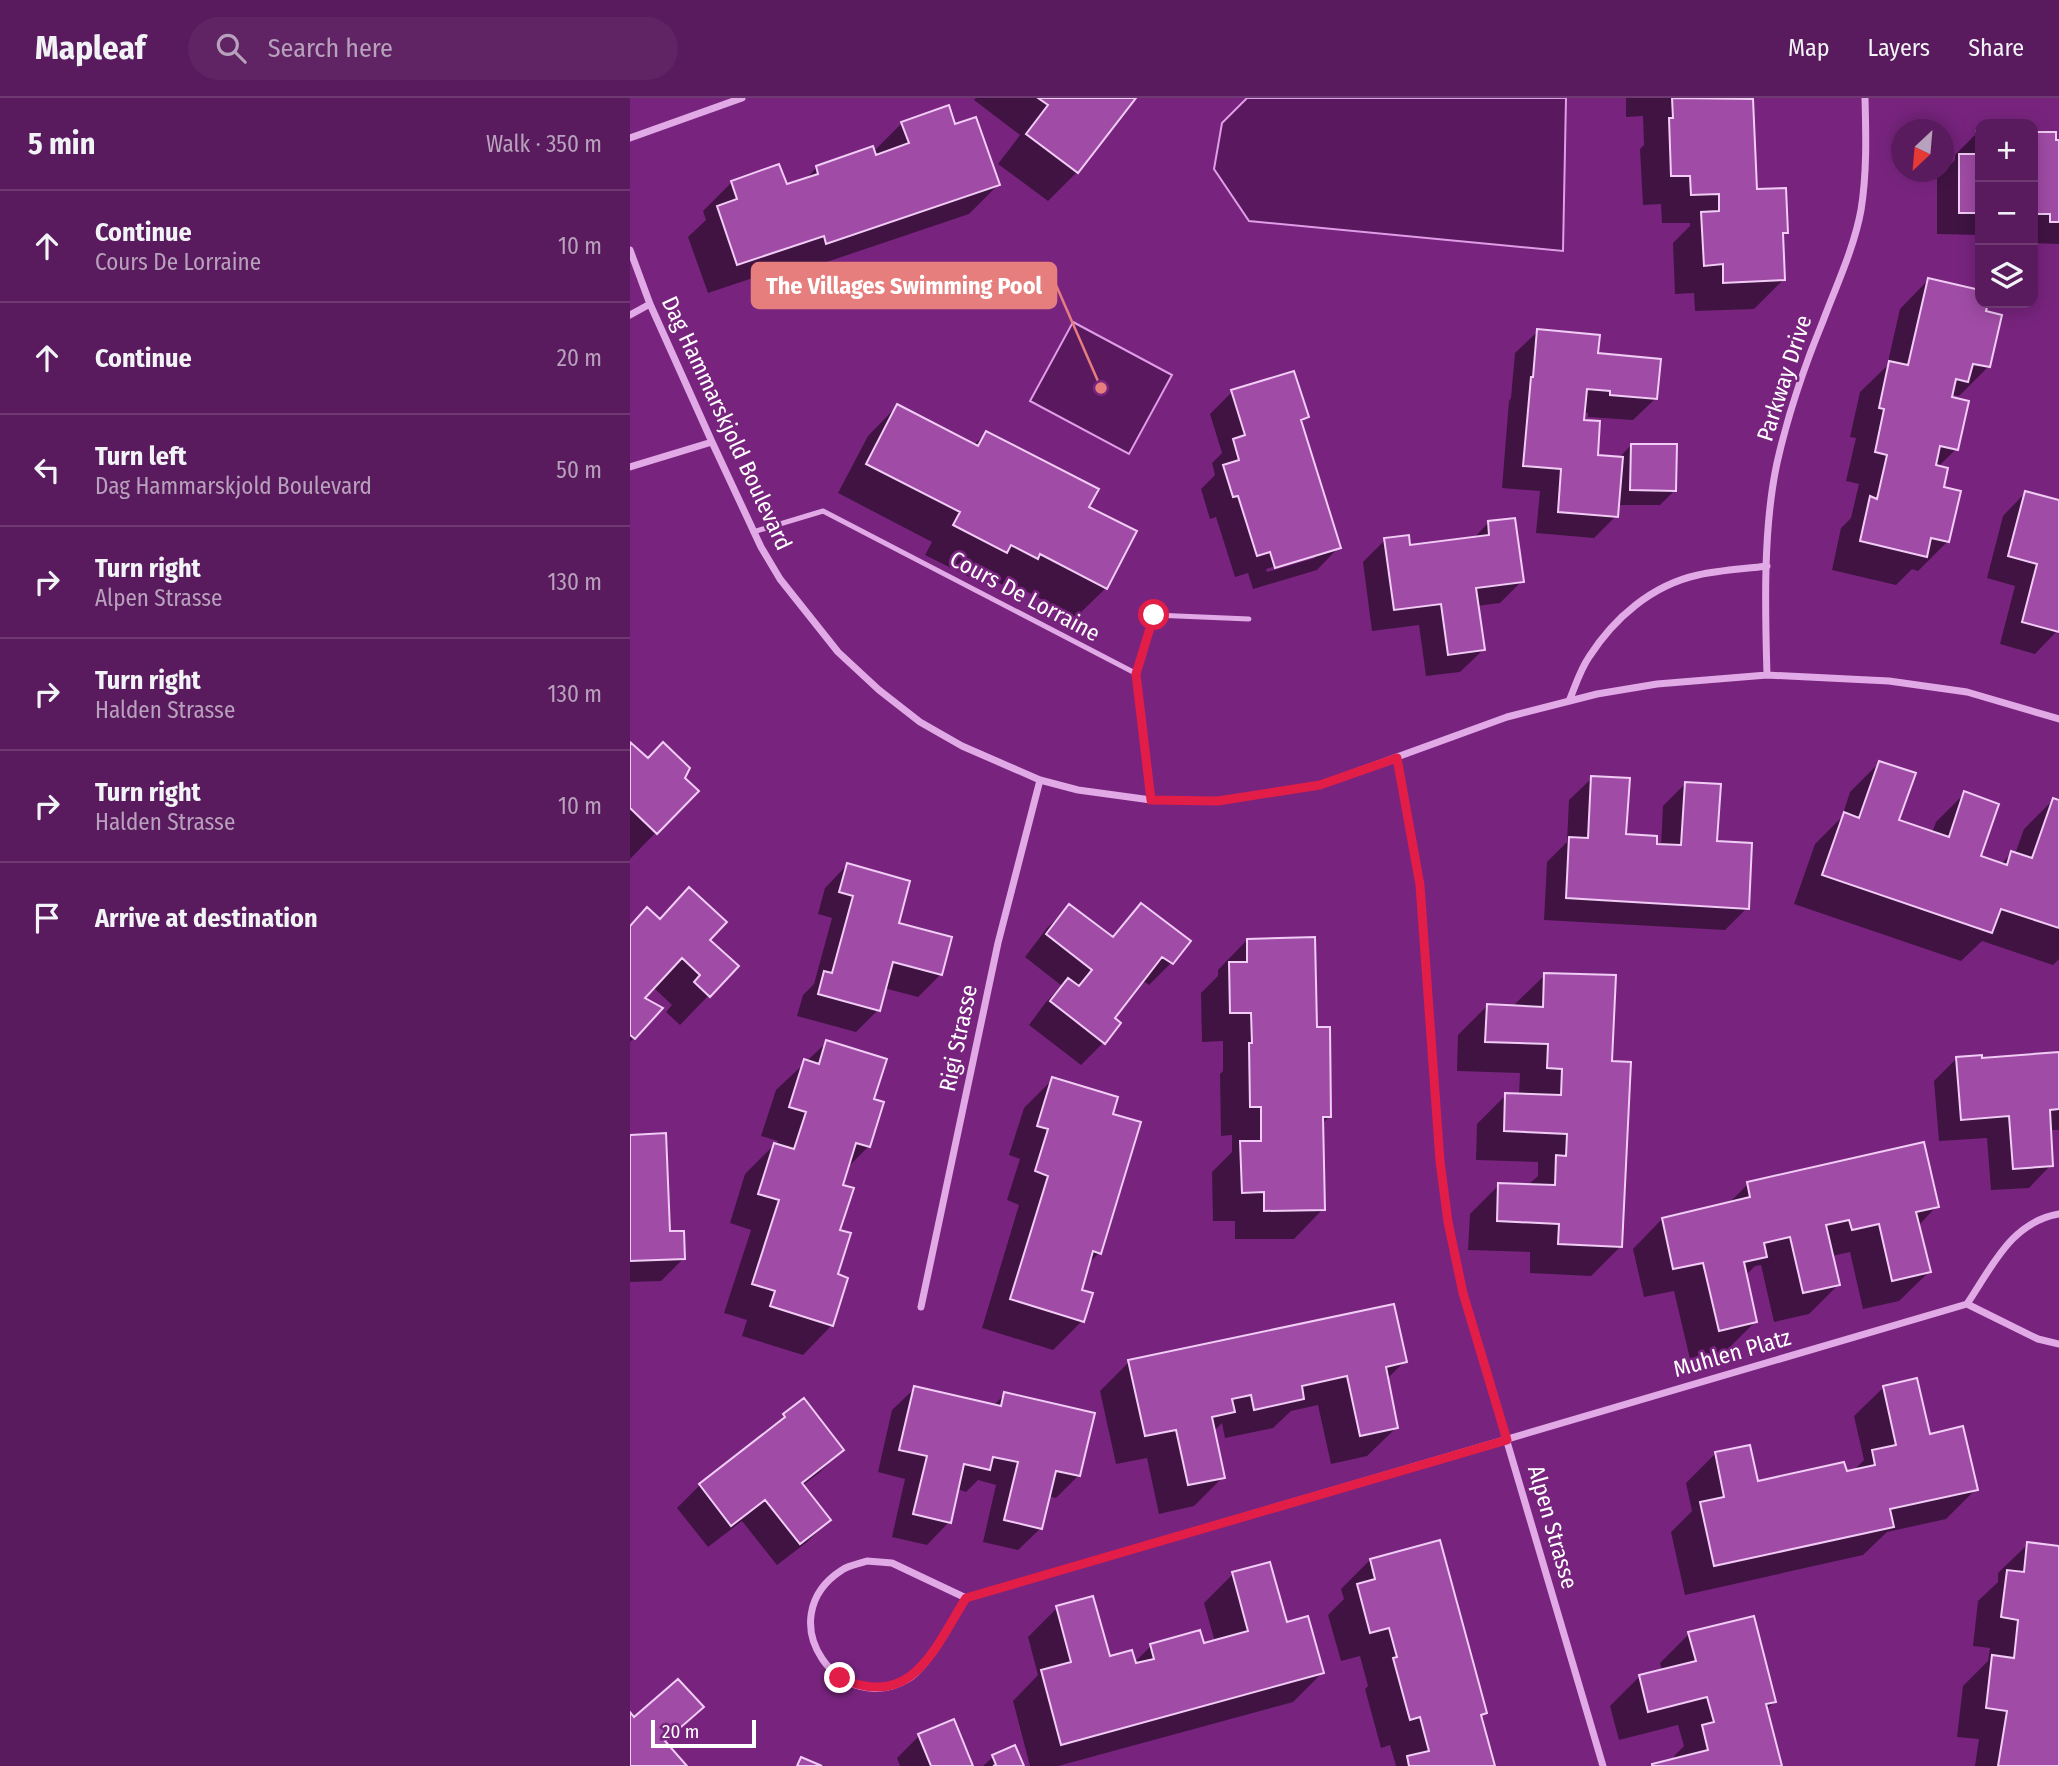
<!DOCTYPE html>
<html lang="en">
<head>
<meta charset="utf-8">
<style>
  body { margin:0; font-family:"Fira Sans Condensed",sans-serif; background:#602464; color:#f1f3f6 }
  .controls { position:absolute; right:21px; top:21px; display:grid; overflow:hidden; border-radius:14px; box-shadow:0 4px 18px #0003 }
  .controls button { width:63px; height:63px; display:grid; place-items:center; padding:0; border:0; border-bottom:2px solid #6f3973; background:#5a1b5e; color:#f1f3f6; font:35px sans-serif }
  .compass { position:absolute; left:1261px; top:21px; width:63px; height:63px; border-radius:50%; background:#5a1b5e; box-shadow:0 4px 18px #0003; rotate:206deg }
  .scale { position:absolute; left:21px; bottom:18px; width:105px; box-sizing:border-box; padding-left:7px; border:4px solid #fff; border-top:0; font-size:19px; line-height:24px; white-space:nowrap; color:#fff; -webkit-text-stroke:5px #78247e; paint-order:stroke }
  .stop { position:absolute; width:21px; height:21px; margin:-16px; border:5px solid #e11d48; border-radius:50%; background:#fff }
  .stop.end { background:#e11d48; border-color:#fff; box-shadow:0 2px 7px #0008 }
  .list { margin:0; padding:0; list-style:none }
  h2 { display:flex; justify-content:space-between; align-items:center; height:91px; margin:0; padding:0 28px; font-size:30px }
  h2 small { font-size:23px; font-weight:400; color:#b8a1bc }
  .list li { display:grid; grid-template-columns:46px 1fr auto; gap:21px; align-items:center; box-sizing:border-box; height:112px; padding:0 28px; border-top:2px solid #6f3973 }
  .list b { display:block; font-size:26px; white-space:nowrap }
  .list p { margin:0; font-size:23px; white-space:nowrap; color:#b8a1bc }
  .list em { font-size:23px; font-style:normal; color:#b8a1bc }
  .icon { flex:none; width:38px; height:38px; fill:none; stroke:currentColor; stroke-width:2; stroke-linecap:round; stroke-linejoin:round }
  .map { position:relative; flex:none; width:1429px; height:1668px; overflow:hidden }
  header { display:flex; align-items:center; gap:42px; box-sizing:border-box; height:98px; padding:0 35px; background:#5a1b5e; border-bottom:2px solid #6f3973 }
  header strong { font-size:33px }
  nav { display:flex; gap:38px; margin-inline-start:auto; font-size:24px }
  .search { width:490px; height:63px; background:#602464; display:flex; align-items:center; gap:18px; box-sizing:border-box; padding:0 24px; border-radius:38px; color:#b8a1bc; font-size:26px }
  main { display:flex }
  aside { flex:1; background:#5a1b5e }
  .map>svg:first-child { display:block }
  .water { fill:#5a195e; stroke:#e09de7; stroke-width:2 }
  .shadow { fill:#0007; fill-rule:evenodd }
  .building { fill:#a04ca6; stroke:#f1ccf5; stroke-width:2 }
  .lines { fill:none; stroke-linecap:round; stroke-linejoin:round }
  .service { stroke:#e1a9e6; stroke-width:5 }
  .minor { stroke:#e1a9e6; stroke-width:7 }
  .route { stroke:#e11d48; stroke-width:9 }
  .labels { text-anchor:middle; stroke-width:5; stroke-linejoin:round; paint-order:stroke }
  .street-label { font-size:23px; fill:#fff; stroke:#78247e }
  .leader { fill:none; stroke:#e67e7e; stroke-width:2.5 }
  .callout-dot { fill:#e67e7e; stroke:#78247e; stroke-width:2.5 }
  .callout { fill:#e67e7e; stroke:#e67e7e; stroke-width:2.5 }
  .callout-label { font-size:24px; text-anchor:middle; font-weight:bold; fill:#fff }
</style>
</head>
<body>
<header>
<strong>Mapleaf</strong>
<div class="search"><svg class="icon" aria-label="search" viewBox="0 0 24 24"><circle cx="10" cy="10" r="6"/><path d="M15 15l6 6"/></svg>Search here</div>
<nav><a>Map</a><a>Layers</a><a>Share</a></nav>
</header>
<main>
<aside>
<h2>5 min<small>Walk · 350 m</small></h2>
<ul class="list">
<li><svg class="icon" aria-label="ahead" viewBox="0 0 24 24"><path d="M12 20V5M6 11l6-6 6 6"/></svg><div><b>Continue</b><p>Cours De Lorraine</p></div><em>10 m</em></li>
<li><svg class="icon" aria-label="ahead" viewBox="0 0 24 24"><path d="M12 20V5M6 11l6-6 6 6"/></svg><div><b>Continue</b></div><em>20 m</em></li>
<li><svg class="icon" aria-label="left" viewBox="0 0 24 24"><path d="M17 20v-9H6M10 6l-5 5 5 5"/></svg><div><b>Turn left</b><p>Dag Hammarskjold Boulevard</p></div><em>50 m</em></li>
<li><svg class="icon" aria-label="right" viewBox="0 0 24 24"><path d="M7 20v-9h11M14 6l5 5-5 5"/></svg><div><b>Turn right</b><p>Alpen Strasse</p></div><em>130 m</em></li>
<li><svg class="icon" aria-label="right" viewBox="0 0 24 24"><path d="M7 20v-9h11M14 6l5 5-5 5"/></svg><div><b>Turn right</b><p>Halden Strasse</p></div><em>130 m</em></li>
<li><svg class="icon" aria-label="right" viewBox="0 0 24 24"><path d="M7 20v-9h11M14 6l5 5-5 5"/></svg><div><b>Turn right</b><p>Halden Strasse</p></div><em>10 m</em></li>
<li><svg class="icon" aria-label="arrive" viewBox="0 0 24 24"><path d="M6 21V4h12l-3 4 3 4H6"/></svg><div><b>Arrive at destination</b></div></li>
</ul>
</aside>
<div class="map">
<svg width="1429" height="1668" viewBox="0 0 1429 1668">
  <rect width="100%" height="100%" fill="#78247e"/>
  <!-- water -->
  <path class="water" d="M617 0H936L933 153 619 123 584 71 592 25Z
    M443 224 542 277 499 356 400 303Z"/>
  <!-- shadow -->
  <path class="shadow" d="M346 0H504L447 74 418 103 368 66 390 37 344 2Z
    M996 0H1111L1125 93 1156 134 1151 139 1153 182 1124 211 1065 213 1064 195 1045 196 1043 145 1060 128V125H1032L1031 106 1013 107 1010 51 1014 47 1013 18 996 19Z
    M272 25 324 28 368 87 339 116 167 174 165 166 78 195 58 139 76 122 73 113 102 84 156 89 174 83 187 69 243 54Z
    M1347 35H1350V137L1307 136V80L1325 62V57Z
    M1403 35 1424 36V43H1429V146L1403 145Z
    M1299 181 1350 194V205H1356L1354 215 1358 269 1329 298 1323 297 1319 300 1326 351 1308 369 1318 443 1288 473 1282 471 1266 487 1202 472 1211 430 1221 420 1229 386 1216 383 1226 340 1220 339 1230 294 1257 268 1270 211Z
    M908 233 966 257 1026 300 1003 322 958 319V315H953V323L966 359 988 361 1001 347 1045 392 1030 407H987L986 418 964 440 906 435 910 393 872 390 879 303 881 300 885 255Z
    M602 294 677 318 671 325 709 449 687 472 623 491 618 475 605 479 586 419 580 421 571 391 585 377 582 365 592 355 580 316ZM685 456V460L637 474 636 471Z
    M267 308 343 348 356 335 457 410 476 490 446 519 380 485 377 489 353 477 347 483 295 457 302 444 208 395 238 338Z
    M1395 395 1429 404V526L1427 533 1405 556 1370 546 1385 488 1357 480 1373 418Z
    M858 425 892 483 870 505 847 508 853 552 830 574 796 578 789 527 742 533 733 464 755 442 779 449 843 441Z
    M0 647 17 663 53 681 66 693 0 761Z
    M1249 665 1267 723 1302 735 1306 724 1335 695 1349 759 1370 767 1382 755 1385 756 1394 731 1423 702 1429 704V861L1423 867 1352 843 1331 863 1164 806 1185 746 1212 719 1220 694Z
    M962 680 995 738 1025 747 1031 748 1033 708 1055 686 1117 810 1095 832 914 822 917 764 937 744 939 702Z
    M217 767 267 826 319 841 310 877 288 899 254 890 248 912 226 934 167 918 173 897 184 886 202 820 188 816 195 790Z
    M59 792 78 842 79 897 50 927 36 914 42 907 23 889 12 901 30 910 0 944V829L28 822Z
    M511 807 558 844 541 865 519 887 512 882 482 920 489 925 473 945 451 967 399 927 416 904 432 888 395 859 417 830 440 808 481 840Z
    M617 842 685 931 700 1018 692 1026 693 1111 664 1141H605V1123H583L582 1074 602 1054V1037L591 1038 590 976 593 973V943L572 944 571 895 588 878V872Z
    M915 877 980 965 990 1149 961 1178 900 1175V1154L838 1152 840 1116 869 1087 897 1088 908 1078V1064L846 1062 847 1026 876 997H889L890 975 827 973 828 937 857 908 885 909V906Z
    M197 944 242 1003 239 1048 217 1070 211 1088 202 1227 173 1257 112 1238 117 1222 94 1215 121 1132 100 1125 115 1076 144 1047 146 1048 148 1043 131 1038 146 992Z
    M1429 956V1032H1419L1421 1067 1399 1090 1361 1092 1357 1040 1309 1043 1304 983 1327 960 1350 961Z
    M423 981 481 1017 469 1155 458 1166 450 1193 452 1223 423 1252 352 1230 389 1107 377 1102 390 1061 379 1057 394 1010Z
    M0 1038 38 1135 53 1161 31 1183 0 1184Z
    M1118 1086 1307 1108 1288 1128 1299 1174 1269 1203 1233 1211 1220 1154 1202 1158 1209 1186 1179 1216 1144 1224 1131 1167 1125 1168 1115 1178 1126 1223 1096 1253 1060 1261 1044 1193 1014 1199 1003 1151 1032 1121 1097 1107Z
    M775 1263 756 1282 767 1329 737 1358 701 1366 688 1307 661 1313 643 1330 595 1340 592 1325 584 1333 593 1379 564 1408 529 1416 517 1360 486 1366 470 1293 499 1264Z
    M1254 1289 1346 1391 1316 1421 1257 1434 1233 1457 1055 1497 1041 1434 1062 1413 1056 1385 1085 1356 1127 1385 1223 1373 1234 1362 1224 1318Z
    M285 1290 363 1308 375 1296 449 1377 426 1400 418 1398 411 1430 388 1452 353 1444 366 1387 348 1382 336 1394 327 1391 319 1424 297 1447 262 1439 275 1381 248 1374 262 1312Z
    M173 1303 212 1352 190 1374 172 1388 199 1422 177 1444 147 1467 112 1423 78 1449 47 1410 70 1387 136 1336 154 1318Z
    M1398 1446 1429 1450V1668H1345L1349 1641 1327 1639 1333 1588 1358 1563 1360 1550 1343 1548 1348 1503 1368 1484V1475Z
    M740 1462 855 1615 850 1620 863 1668H766L760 1647 751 1650 735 1591 738 1588 730 1558 711 1563 698 1517 714 1501 711 1491Z
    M603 1476 656 1526 692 1575 663 1604 428 1668H400L383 1603 408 1577 398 1539 427 1510 478 1561 504 1565 521 1548 572 1547 585 1544 574 1505Z
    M1059 1536 1144 1604 1136 1612 1150 1668H1022L1045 1662 1044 1658 1054 1648 1048 1627 989 1642 980 1608 1010 1578 1032 1573 1030 1565Z
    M289 1638 341 1668H270L267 1660Z
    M384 1650 392 1668H353L363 1659Z"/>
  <!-- building -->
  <path class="building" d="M408 0H506L448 75 396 36 418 7Z
    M1042 0 1123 1 1127 91 1156 90 1158 135H1153L1155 182 1093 185V166L1074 168 1071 114 1089 113V96L1061 97 1060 78H1041L1039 20H1043Z
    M319 7 325 26 346 19 370 87 196 146 194 138 107 167 87 108 107 101 101 83 149 66 157 86 188 76 186 68 243 48 246 57 279 45 271 24Z
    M1346 33H1350V115H1329V56H1346Z
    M1403 34H1426V42H1429V124H1420V116H1403Z
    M1298 180 1350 192V205H1358L1356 213 1372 217 1360 269 1343 266 1338 284 1326 281 1322 299 1339 303 1328 352 1310 348 1306 367 1318 370 1314 389 1331 393 1319 444 1301 440 1297 459 1230 443 1240 398 1247 401 1257 357 1245 354 1254 311 1249 310 1259 263 1278 267Z
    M907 231 970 237 968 255 1031 261 1027 301 980 297V293L957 291 954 322 970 323 968 357 993 359 988 419 928 414 931 371 893 368 901 279H903Z
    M664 273 679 319 671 322 711 450 645 470 640 454 627 458 608 398 603 399 593 367 609 362 603 341 615 337 601 292Z
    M267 306 348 348 356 333 469 391 459 409 507 433 477 491 410 456 408 461 381 447 377 455 323 427 330 414 236 366Z
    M1001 346H1047L1046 393 1000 392Z
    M1395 393 1429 402V534L1392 524 1407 466 1378 458Z
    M885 420 894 484 846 490 855 552 818 557 811 506 764 512 754 440 779 437 780 447 859 437 858 423Z
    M0 644 18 660 33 644 60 670 55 680 69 693 27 736 0 710Z
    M1249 663 1286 675 1269 722 1319 739 1334 693 1369 706 1351 758 1377 767 1381 753 1402 760 1423 700 1429 702V830L1371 811 1362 835 1192 777 1214 714 1229 720Z
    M961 678 1000 680 996 736 1027 738V746L1051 747 1055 684 1091 686 1087 743 1122 745 1119 811 936 800 939 739 958 740Z
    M217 765 280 783 269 825 322 839 312 877 263 864 250 913 188 896 194 873 202 875 223 798 209 794Z
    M59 789 97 824 80 842 109 868 80 899 64 884 70 877 52 860 15 900 33 910 5 941 0 937V828L17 809 30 821Z
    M511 805 561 843 543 866 532 859 485 920 491 925 475 946 420 903 438 880 449 888 462 872 416 836 439 806 483 839Z
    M685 839 687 929H700L701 1019H693L695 1112 634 1113V1094L612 1095 610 1043H631V1009H620L619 945H622L621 915H600L599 864H617V841Z
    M914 875 986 877 982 963 1001 964 992 1149 928 1146 929 1126 867 1123 868 1085 925 1087 926 1057 936 1058 937 1036 874 1033 875 995 931 997 932 971 917 970 918 946 855 944 857 906 913 909Z
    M196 942 257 961 244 1001 254 1004 240 1049 226 1045 213 1087 224 1090 210 1132 221 1135 208 1176 218 1180 203 1228 140 1208 145 1193 122 1186 149 1102 128 1096 144 1045 164 1051 176 1014 159 1009 174 961 189 966Z
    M1429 954V1011L1420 1012 1423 1068 1383 1071 1379 1018 1331 1022 1326 959 1352 957V960Z
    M422 979 488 999 483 1016 511 1024 471 1156 463 1153 452 1192 463 1195 454 1224 380 1201 418 1078 405 1073 418 1031 407 1028Z
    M36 1035 40 1133H54L55 1161 0 1163V1037Z
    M1294 1044 1309 1109 1286 1114 1301 1174 1262 1183 1249 1126 1222 1132 1219 1122 1196 1127 1210 1187 1173 1195 1160 1139 1134 1145 1137 1159 1114 1164 1127 1224 1089 1233 1073 1165 1043 1171 1032 1120 1120 1099 1117 1084Z
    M764 1206 777 1264 756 1269 768 1330 730 1338 717 1278 672 1288 674 1301 624 1312 621 1297 602 1301 605 1314 582 1319 595 1380 558 1387 546 1332 515 1338 498 1262Z
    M1287 1280 1300 1336 1333 1328 1348 1392 1260 1411 1264 1429 1084 1468 1070 1404 1094 1399 1085 1354 1120 1347 1128 1383 1214 1364 1217 1373 1245 1367 1242 1352 1266 1347 1253 1288Z
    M284 1288 371 1308 374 1294 465 1315 450 1378 426 1373 412 1431 374 1422 388 1364 363 1359 360 1372 334 1366 321 1425 283 1416 297 1358 269 1352Z
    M174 1300 214 1352 172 1385 201 1422 170 1446 135 1402 101 1428 69 1386 155 1319 153 1316Z
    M810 1442 857 1615 851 1617 865 1668H779L777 1658 799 1653 790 1619 780 1622 763 1560 767 1559 759 1530 740 1535 727 1486 745 1481 740 1461Z
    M1397 1444 1429 1448V1668H1368L1377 1613 1356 1610 1362 1557 1384 1560 1388 1522 1371 1519 1377 1472 1394 1474Z
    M640 1464 657 1524 678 1518 694 1575 431 1647 411 1572 441 1564 426 1508 463 1498 480 1558 502 1552 506 1565 524 1561 520 1546 570 1532 574 1545 618 1533 602 1474Z
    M1124 1518 1146 1604 1136 1606 1152 1668H1022V1666L1078 1652 1072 1627 1084 1624 1077 1599 1018 1614 1009 1577 1066 1563 1058 1534Z
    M48 1581 74 1609 35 1643 57 1668H0V1614L4 1619Z
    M324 1621 343 1668H301L288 1636Z
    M385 1647 394 1668H363L366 1667 362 1657Z
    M171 1659 192 1668H167Z"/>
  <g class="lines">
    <!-- service -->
    <path class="service" d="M123 434 193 413 507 576
      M521 702 507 576 524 517 619 521"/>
    <!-- minor -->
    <path class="minor" d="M0 40 112 0
      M0 152 20 206 82 344 131 449 150 481 208 554 249 592 290 624 332 648 410 682 448 692 521 702 588 703 690 687 877 619 967 596 1027 586 1137 577 1259 583 1337 594 1429 621
      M0 217 20 206
      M0 369 82 344
      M1137 577C1135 510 1133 430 1147 365 1158 316 1174 269 1193 223 1207 186 1224 150 1231 112 1237 75 1236 37 1235 0
      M939 603C945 589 950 572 959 559 984 520 1022 487 1068 477 1090 472 1114 471 1137 468
      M767 660 790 787 810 1063 818 1124 833 1195 973 1668
      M1429 1116C1381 1124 1362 1169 1337 1206L1408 1241 1429 1246
      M291 1209 368 845 410 682
      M237 1463 262 1465 336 1500C323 1521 300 1566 281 1579 211 1625 137 1520 212 1472 219 1467 229 1466 237 1463Z
      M336 1500 1337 1206"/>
  </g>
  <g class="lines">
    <!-- route -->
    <path class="route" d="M210 1580C282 1613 304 1551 336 1500L877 1342 833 1195 818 1124 810 1063 790 787 767 660 690 687 588 703 521 702 506 576 524 517"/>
  </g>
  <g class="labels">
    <!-- street labels -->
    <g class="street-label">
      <text transform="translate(1154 280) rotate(-72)" y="8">Parkway Drive</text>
      <text transform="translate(97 325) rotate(65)" y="8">Dag Hammarskjold Boulevard</text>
      <text transform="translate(395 498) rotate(28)" y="8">Cours De Lorraine</text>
      <text transform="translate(328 940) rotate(-78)" y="8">Rigi Strasse</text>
      <text transform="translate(1102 1255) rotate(-16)" y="8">Muhlen Platz</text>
      <text transform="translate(923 1429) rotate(74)" y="8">Alpen Strasse</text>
    </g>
  </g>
  <!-- callouts -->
  <path class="leader" d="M471 290L426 187"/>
  <circle class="callout-dot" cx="471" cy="290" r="7"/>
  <rect class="callout" x="122" y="165" width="304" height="45" rx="7"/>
  <g class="callout-label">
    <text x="274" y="196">The Villages Swimming Pool</text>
  </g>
</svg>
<div class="controls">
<button>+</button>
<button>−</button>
<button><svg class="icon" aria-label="layers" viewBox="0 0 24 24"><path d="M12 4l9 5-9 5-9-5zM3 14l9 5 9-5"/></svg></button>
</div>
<svg class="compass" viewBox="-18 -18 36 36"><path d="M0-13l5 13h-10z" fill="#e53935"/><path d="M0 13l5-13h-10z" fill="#b8a1bc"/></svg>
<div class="scale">20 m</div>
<div class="stop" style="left:524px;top:517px"></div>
<div class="stop end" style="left:210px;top:1580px"></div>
</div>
</main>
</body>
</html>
